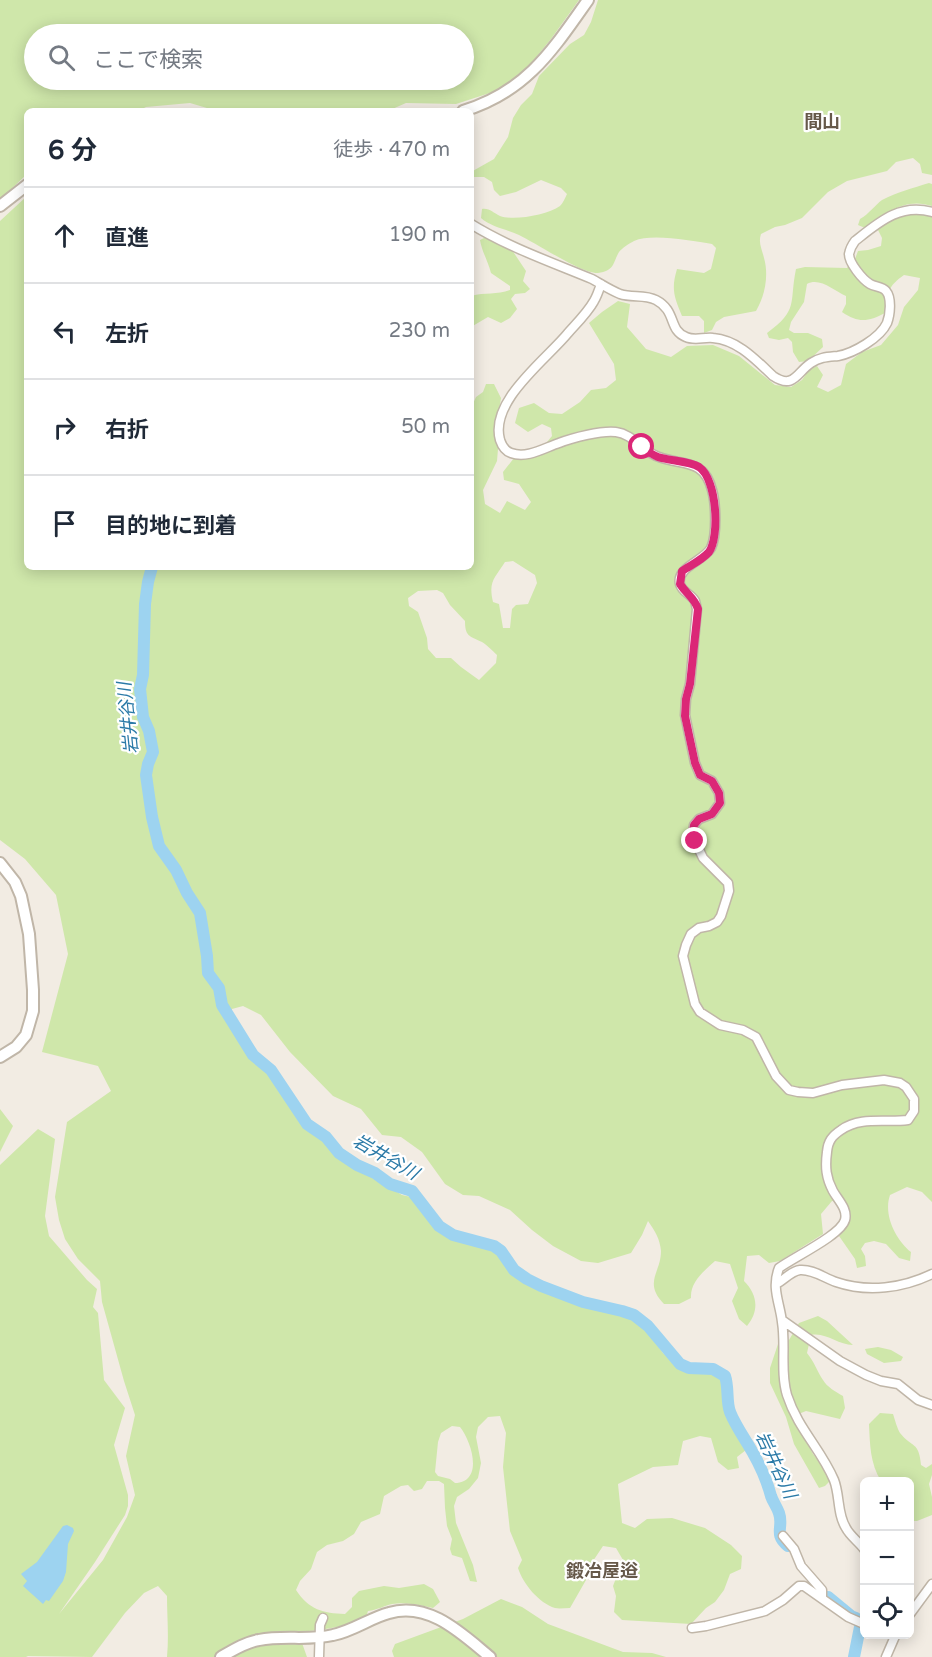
<!DOCTYPE html>
<html lang="ja">
<head>
<meta charset="utf-8">
<style>
  body { margin:0; font-family:"Varela Round","Noto Sans JP",sans-serif; background:#f6f6f7; color:#1f2937 }
  .controls { position:absolute; right:18px; bottom:18px; display:grid; overflow:hidden; border-radius:9px; box-shadow:0 3px 15px #0003 }
  .controls button { width:54px; height:54px; display:grid; place-items:center; padding:0; border:0; border-bottom:2px solid #e0e1e3; background:#fff; color:#1f2937; font:30px sans-serif }
  .stop { position:absolute; width:18px; height:18px; margin:-14px; border:4px solid #db2777; border-radius:50%; background:#fff }
  .stop.end { background:#db2777; border-color:#fff; box-shadow:0 2px 6px #0008 }
  .list { margin:0; padding:0; list-style:none }
  h2 { display:flex; justify-content:space-between; align-items:center; height:78px; margin:0; padding:0 24px; font-size:26px }
  h2 small { font-size:20px; font-weight:400; color:#747a83 }
  .list li { display:grid; grid-template-columns:39px 1fr auto; gap:18px; align-items:center; box-sizing:border-box; height:96px; padding:0 24px; border-top:2px solid #e0e1e3 }
  .list b { display:block; font-size:22px; white-space:nowrap }
  .list em { font-size:20px; font-style:normal; color:#747a83 }
  .icon { flex:none; width:33px; height:33px; fill:none; stroke:currentColor; stroke-width:2; stroke-linecap:round; stroke-linejoin:round }
  .map { position:relative; flex:none; width:932px; height:1657px; overflow:hidden }
  .search { position:absolute; background:#fff; box-shadow:0 3px 15px #0003; left:24px; top:24px; width:450px; height:66px; display:flex; align-items:center; gap:15px; box-sizing:border-box; padding:0 21px; border-radius:33px; color:#747a83; font-size:22px }
  .panel { position:absolute; background:#fff; box-shadow:0 3px 15px #0003; left:24px; top:108px; width:450px; height:462px; border-radius:9px }
  .map>svg:first-child { display:block }
  .green { fill:#cfe7aa; fill-rule:evenodd }
  .water { fill:#9dd3f0 }
  .lines { fill:none; stroke-linecap:round; stroke-linejoin:round }
  .river { stroke:#9dd3f0; stroke-width:12 }
  .minor-casing { stroke:#c0b6a8; stroke-width:11 }
  .tertiary-casing { stroke:#c0b6a8; stroke-width:14 }
  .minor { stroke:#fff; stroke-width:8 }
  .tertiary { stroke:#fff; stroke-width:10 }
  .route { stroke:#db2777; stroke-width:8 }
  .labels { text-anchor:middle; stroke-width:4.5; stroke-linejoin:round; paint-order:stroke }
  .neighbourhood-label { font-size:18px; font-weight:bold; fill:#66594a; stroke:#fff }
  .water-label { font-size:18px; font-style:italic; fill:#2b7aa7; stroke:#fff }
</style>
</head>
<body>
<div class="map">
<svg width="932" height="1657" viewBox="0 0 932 1657">
  <rect width="100%" height="100%" fill="#f2ece3"/>
  <!-- green -->
  <path class="green" d="M0 0H579L551 39 525 71 496 91 456 104 406 103 390 110 217 111 190 103 146 107 138 111H27V174L5 195 0 198ZM34 34H464V80H34Z
    M598 0H932V175L922 173 920 164 913 158 896 162 887 171 847 181 828 192 802 218 785 225 775 227 761 234C758 243 762 249 764 258 769 275 765 296 756 311L724 317 716 322 712 330 704 333V321L699 316H682C674 297 671 289 677 269L704 273 711 269 716 248 712 244C692 241 652 233 634 241 630 243 622 248 619 252 613 262 615 271 598 273 582 274 536 243 519 235 506 229 491 227 481 218L482 209C490 208 493 213 500 216 514 221 547 215 560 206 563 203 565 198 567 194L561 188 541 180 516 192 500 196 494 190 492 182 484 177H471V172L494 159 508 137 513 118 521 105 532 94 539 76 570 44 584 35 591 22Z
    M929 183 932 184V206C905 197 886 213 865 228L858 225 860 219C869 214 875 205 882 200 897 192 913 188 929 183Z
    M27 196V567H471V408L476 397 483 392 486 384H494L501 398 496 430 498 449 497 461 483 490 485 504 500 513 507 501 525 510 531 502 519 484 504 480 503 472 514 458 533 457 546 453 547 442 552 436 551 428 542 424 528 432 515 423 519 408 534 403 549 413 562 414 580 402 591 390 606 388 616 380 614 364 589 323 602 312 618 301 630 304 627 327 646 349 671 357 687 346 713 345 739 356 775 385 791 387 802 380 809 370 817 366 823 375 817 387 828 392 841 385 846 364 862 352 881 345 898 325 904 307 918 290 920 278 904 275C889 285 885 295 885 313 868 322 858 323 842 312L846 304V296C834 291 820 277 807 284L804 302 791 322 789 330 794 333H808L822 339 823 347 808 361 799 362 793 352 792 342 788 338 779 340 769 338 767 333C799 310 789 303 796 269L805 267 847 268 855 259 858 251 868 250 881 246 882 238 878 230C895 213 909 211 932 216V1202L922 1192 907 1187 890 1195C883 1215 896 1240 911 1252L910 1261 899 1258 886 1244 874 1241 865 1243 861 1249 865 1256 866 1266 857 1268 855 1259 839 1236C851 1223 851 1217 842 1202L832 1201 821 1214 823 1234 780 1261 769 1263 759 1255 747 1256 744 1281C757 1294 760 1310 747 1326L739 1319 732 1301 738 1288 730 1264 715 1261C704 1271 690 1282 691 1298L679 1304H664C643 1282 661 1273 661 1251 660 1239 655 1231 648 1221L642 1235 631 1253 598 1263 581 1261 553 1246 532 1230 510 1210 479 1196 463 1195 445 1184 422 1152 401 1137 382 1135 361 1109 333 1096 290 1052 261 1015 243 1006 232 1009 230 1021 250 1057 268 1072 283 1090 302 1122 313 1133 327 1143 341 1160 378 1180 402 1195 411 1197 438 1230 456 1239 487 1247 498 1253 514 1275 543 1291 573 1303 611 1312 630 1318 644 1327 663 1353 685 1372H707L723 1378 727 1389 726 1411 746 1450 737 1457 739 1468 728 1470 718 1462 711 1438 700 1436 683 1441 678 1465 653 1467 618 1484 622 1523 635 1528 647 1519 672 1518 705 1528 731 1545 742 1556 741 1569 730 1574 724 1590 715 1602 706 1608 691 1624 622 1620 614 1612 616 1596 613 1586 623 1560 616 1548 603 1546 591 1564 586 1580 570 1608C565 1608 559 1609 555 1608 539 1603 523 1584 518 1568L522 1560 510 1531 503 1467 506 1433 500 1416 488 1417 478 1427 476 1437 481 1463 478 1478 469 1489 457 1497 454 1506 456 1523 473 1565 477 1582 470 1581 462 1558 452 1555 450 1549 452 1539 447 1526 445 1508 444 1484 439 1481H427L422 1489 414 1491 408 1485 401 1486 384 1496 380 1514 361 1522 354 1534 343 1541 327 1545 317 1552 311 1569 300 1581 296 1590C309 1610 323 1613 345 1614L352 1607V1598L359 1591 384 1586 399 1588 424 1584 433 1589 440 1602 433 1608C419 1605 406 1602 392 1604 384 1606 377 1610 368 1611L366 1617C347 1626 330 1629 309 1631L302 1643 307 1657H167C169 1636 167 1616 167 1596L158 1586 144 1593 125 1613 92 1657 28 1656 26 1657H0V1165L38 1129 55 1139 45 1216 49 1236 87 1280 97 1289 93 1307 98 1313 104 1380 125 1408 114 1445 128 1495V1506L125 1515 95 1562 59 1614 103 1560 127 1517 135 1495 126 1456 135 1415 124 1381 102 1302 100 1281 78 1259 65 1239 59 1220 55 1197 67 1122 111 1091 98 1066 42 1052 68 954 56 895 25 859 0 840V221ZM513 561 535 575 537 583 528 604 516 605 512 609 510 628H503L499 604 493 602C488 581 495 578 505 562ZM437 590 443 593 450 605 465 621C465 636 469 636 482 642 487 645 493 651 497 655L496 663 479 680 461 667 451 658H436L428 649 427 638 418 612 409 606 408 598 418 591ZM452 1426 460 1427C472 1442 484 1482 455 1483L450 1479 438 1476 435 1472 438 1442 441 1433Z
    M486 237 512 250 526 271 523 281 530 289 525 293 515 294 511 299 517 309 510 318 501 323 488 317 471 327V296C485 292 497 295 510 290V286L491 273C488 261 482 252 480 240Z
    M0 1109 13 1126 0 1152Z
    M818 1316 827 1321 853 1345C838 1345 826 1332 811 1335L807 1353C815 1363 817 1371 823 1380 827 1387 836 1392 843 1396L845 1408 840 1419 806 1411 801 1413 798 1425 813 1454 829 1474V1482L825 1486 819 1488 794 1444 786 1417 770 1383V1368L778 1344 789 1340 799 1323Z
    M878 1347 891 1350 903 1357 901 1361 884 1363 867 1354 865 1349Z
    M880 1413 893 1414C895 1420 897 1428 900 1433 912 1448 919 1441 921 1465L926 1468 932 1464V1475L929 1484 932 1497V1515L917 1521H910V1482L881 1481C870 1463 870 1445 869 1424Z
    M501 1599 522 1607 548 1624 623 1652 652 1653 666 1657H394L392 1651 395 1644 463 1619Z"/>
  <!-- water -->
  <path class="water" d="M67 1525 73 1528 74 1531 68 1544 66 1572 63 1581 49 1601 46 1600 43 1604 23 1586 27 1581 21 1574 37 1562 63 1526Z"/>
  <g class="lines">
    <!-- river -->
    <path class="river" d="M152 567 148 582 145 604 143 675 140 689 143 717 149 731 153 752 148 764 146 775 152 817 159 846 176 870 187 893 200 913 207 956 208 973 219 988 222 1005 253 1055 271 1070 307 1124 326 1137 339 1153 357 1165 375 1173 390 1184 412 1191 439 1226 453 1235 494 1246 501 1251 514 1270 527 1279 541 1286 583 1302 622 1311 634 1315 648 1326 680 1364 689 1368 713 1369 725 1376C729 1388 726 1401 730 1412 736 1427 746 1440 753 1453 761 1467 767 1481 771 1496 773 1502 777 1507 779 1513 784 1527 773 1534 788 1546
      M828 1597 851 1616 856 1618
      M854 1657 860 1627"/>
    <defs>
      <path id="minor" d="M471 224C508 247 551 262 592 279 601 284 610 290 620 294 632 298 645 294 656 300 677 311 668 330 686 337 694 341 704 337 713 338 738 340 756 360 773 376 794 390 797 372 811 363 820 357 828 357 838 356 854 353 880 338 887 323 890 315 892 298 886 291 882 286 875 287 870 284 862 279 849 263 849 254 850 249 852 245 855 241 879 222 900 203 932 212
        M601 284C599 290 597 296 594 301 588 312 577 323 568 333 547 359 489 401 500 440 502 446 505 451 511 453 527 459 544 448 559 443 572 438 602 430 616 432 633 434 643 452 659 457 683 466 704 458 712 490 716 504 717 535 711 548 704 561 676 567 680 584 682 592 691 594 695 601 695 601 697 609 697 609L690 684 686 699 685 715 695 763 700 775 712 781 719 793 720 803 712 814 699 819 694 825 693 832 695 841 703 858 728 883 729 891 721 916 717 922 709 926 699 928 691 934 686 945 683 956 695 1004 700 1012 720 1025 743 1030 756 1037 776 1076 789 1090 798 1092 813 1093 842 1085 884 1080 900 1083 906 1087 914 1099V1111L908 1120C885 1123 861 1116 841 1130 832 1136 828 1141 827 1152 825 1167 826 1178 833 1191 838 1200 848 1209 845 1220 841 1235 794 1257 779 1268 771 1288 780 1303 782 1322 786 1346 780 1372 787 1395 798 1429 821 1449 834 1480 840 1495 837 1514 846 1528 850 1536 859 1542 864 1549
        M776 1284C784 1280 791 1271 800 1270 813 1269 824 1278 836 1282 868 1293 903 1288 932 1274
        M782 1320 840 1361 866 1375 881 1381 898 1384 918 1400 932 1405
        M783 1536 794 1549 801 1566 822 1590V1598
        M910 1614 932 1584
        M692 1628 706 1626 765 1611 783 1600 799 1586H804L848 1617 864 1624
        M319 1657 320 1625 323 1618
        M886 1657 896 1634"/>
      <path id="tertiary" d="M463 111C526 92 552 51 588 0
        M0 206 27 185
        M0 863 15 882 21 896 29 934 33 990V1011L26 1035 16 1047 0 1057
        M221 1657C233 1650 246 1642 259 1640 284 1635 309 1641 333 1635 353 1631 370 1618 389 1613 429 1601 462 1634 490 1657"/>
    </defs>
    <!-- minor casing -->
    <use href="#minor" class="minor-casing"/>
    <!-- tertiary casing -->
    <use href="#tertiary" class="tertiary-casing"/>
    <!-- minor -->
    <use href="#minor" class="minor"/>
    <!-- tertiary -->
    <use href="#tertiary" class="tertiary"/>
  </g>
  <g class="lines">
    <!-- route -->
    <path class="route" d="M642 447C647 451 653 455 658 457 670 461 689 461 699 467 717 479 720 536 709 552 702 560 691 565 682 571L680 584C687 595 694 597 698 609L690 684 686 699 685 716 695 763 700 775 712 781 719 793 720 803 712 814 699 819 694 825 693 832 695 841"/>
  </g>
  <g class="labels">
    <!-- neighbourhood labels -->
    <g class="neighbourhood-label">
      <text x="822" y="128">間山</text>
      <text x="602" y="1577">鍛冶屋逧</text>
    </g>
    <!-- water labels -->
    <g class="water-label">
      <text transform="translate(128 718) rotate(-96)" y="6">岩井谷川</text>
      <text transform="translate(386 1157) rotate(30)" y="6">岩井谷川</text>
      <text transform="translate(776 1465) rotate(65)" y="6">岩井谷川</text>
    </g>
  </g>
</svg>
<div class="controls">
<button>+</button>
<button>−</button>
<button><svg class="icon" aria-label="locate" viewBox="0 0 24 24"><circle cx="12" cy="12" r="6"/><path d="M12 2v4M12 18v4M2 12h4M18 12h4"/></svg></button>
</div>
<div class="stop" style="left:642px;top:447px"></div>
<div class="stop end" style="left:695px;top:841px"></div>
<div class="search"><svg class="icon" aria-label="search" viewBox="0 0 24 24"><circle cx="10" cy="10" r="6"/><path d="M15 15l6 6"/></svg>ここで検索</div>
<section class="panel">
<h2>6 分<small>徒歩 · 470 m</small></h2>
<ul class="list">
<li><svg class="icon" aria-label="ahead" viewBox="0 0 24 24"><path d="M12 20V5M6 11l6-6 6 6"/></svg><div><b>直進</b></div><em>190 m</em></li>
<li><svg class="icon" aria-label="left" viewBox="0 0 24 24"><path d="M17 20v-9H6M10 6l-5 5 5 5"/></svg><div><b>左折</b></div><em>230 m</em></li>
<li><svg class="icon" aria-label="right" viewBox="0 0 24 24"><path d="M7 20v-9h11M14 6l5 5-5 5"/></svg><div><b>右折</b></div><em>50 m</em></li>
<li><svg class="icon" aria-label="arrive" viewBox="0 0 24 24"><path d="M6 21V4h12l-3 4 3 4H6"/></svg><div><b>目的地に到着</b></div></li>
</ul>
</section>
</div>
</body>
</html>
